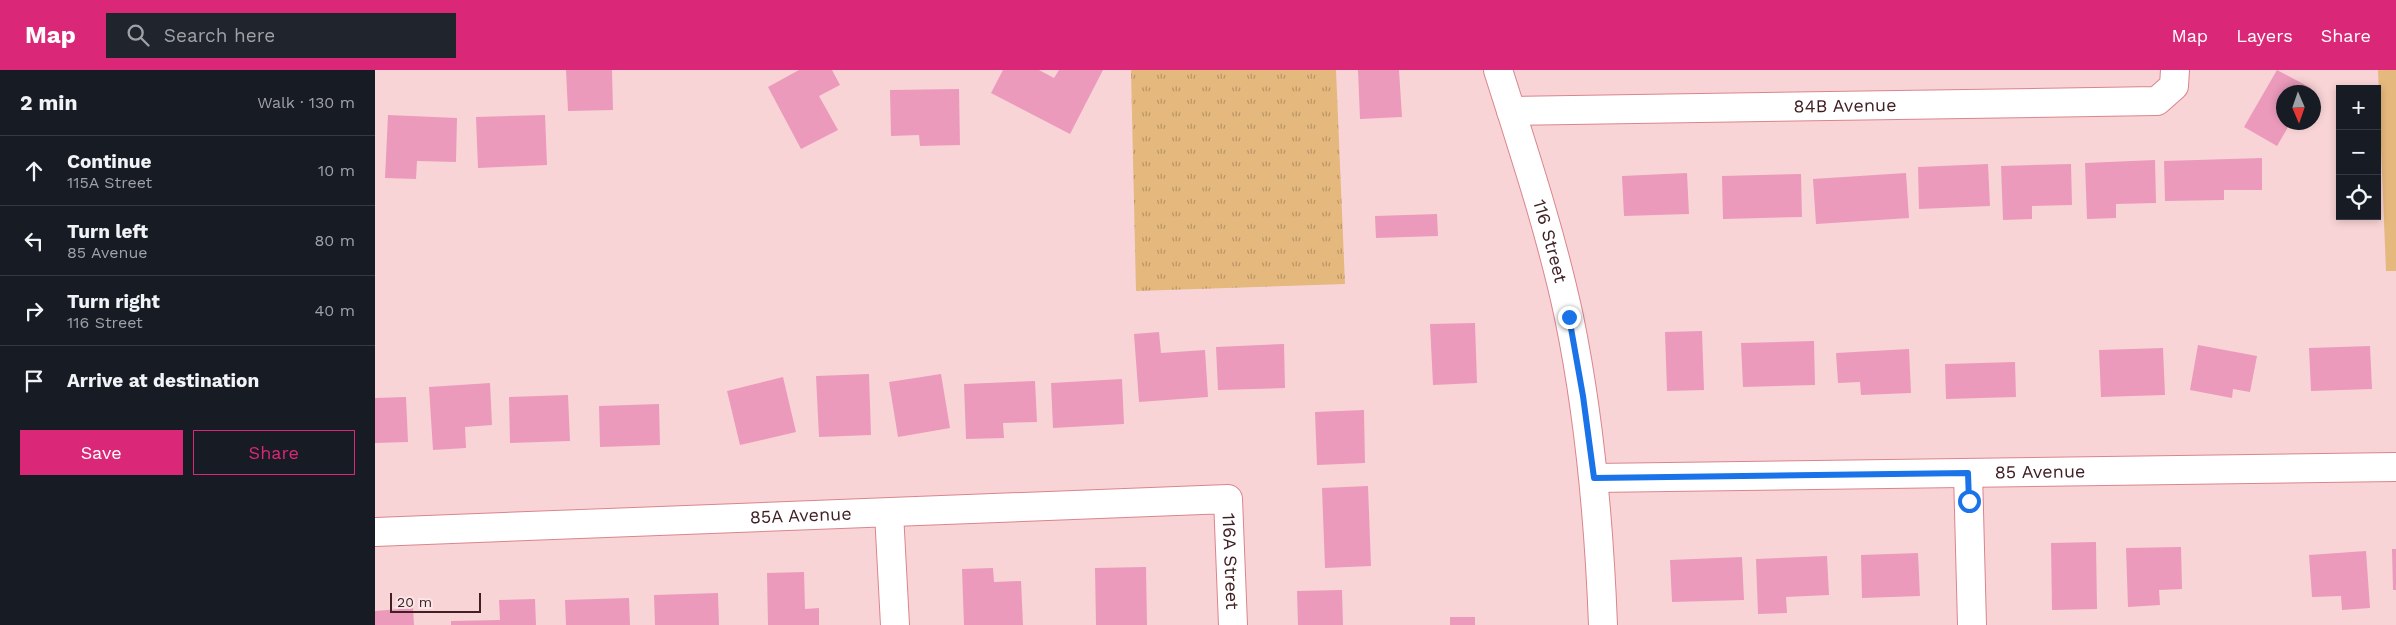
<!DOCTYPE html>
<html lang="en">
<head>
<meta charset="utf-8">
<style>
  body { margin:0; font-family:"Work Sans",sans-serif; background:#20242c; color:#f1f3f6 }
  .controls { position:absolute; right:15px; top:15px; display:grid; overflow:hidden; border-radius:0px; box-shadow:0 2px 8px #0003 }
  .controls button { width:45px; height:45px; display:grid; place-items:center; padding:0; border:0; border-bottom:1px solid #363941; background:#171b24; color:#f1f3f6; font:25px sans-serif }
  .compass { position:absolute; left:1901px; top:15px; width:45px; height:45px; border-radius:50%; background:#171b24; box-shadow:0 2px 8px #0003; rotate:178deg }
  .scale { position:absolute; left:15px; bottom:12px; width:91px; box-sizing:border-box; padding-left:5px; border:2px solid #412024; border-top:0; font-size:14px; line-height:18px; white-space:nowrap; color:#412024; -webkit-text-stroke:4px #f9e6e8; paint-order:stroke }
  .stop { position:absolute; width:15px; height:15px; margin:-11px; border:4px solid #1a73e8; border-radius:50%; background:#fff }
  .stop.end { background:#1a73e8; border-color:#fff; box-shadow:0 1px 5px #0008 }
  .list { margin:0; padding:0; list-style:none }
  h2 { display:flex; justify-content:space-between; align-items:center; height:65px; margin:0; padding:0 20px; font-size:21px }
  h2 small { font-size:16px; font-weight:400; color:#9ea1a6 }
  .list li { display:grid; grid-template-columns:32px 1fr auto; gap:15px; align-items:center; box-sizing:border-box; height:70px; padding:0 20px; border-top:1px solid #363941 }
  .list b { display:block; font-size:19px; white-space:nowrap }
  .list p { margin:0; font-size:16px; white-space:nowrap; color:#9ea1a6 }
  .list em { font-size:16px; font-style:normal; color:#9ea1a6 }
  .actions { display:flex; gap:10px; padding:15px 20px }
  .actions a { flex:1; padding:11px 0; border:1px solid #db2777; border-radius:0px; text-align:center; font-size:18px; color:#db2777 }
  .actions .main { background:#db2777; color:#fff }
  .icon { flex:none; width:28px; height:28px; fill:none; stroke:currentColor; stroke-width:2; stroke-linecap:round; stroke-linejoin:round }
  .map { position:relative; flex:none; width:2021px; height:555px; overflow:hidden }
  header { display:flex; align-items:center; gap:30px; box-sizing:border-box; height:70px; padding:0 25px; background:#db2777; color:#fff }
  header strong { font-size:24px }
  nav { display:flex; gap:28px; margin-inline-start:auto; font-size:18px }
  .search { width:350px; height:45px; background:#20242c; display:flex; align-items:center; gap:12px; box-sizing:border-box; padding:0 18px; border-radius:0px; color:#9ea1a6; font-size:19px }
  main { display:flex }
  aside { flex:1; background:#171b24 }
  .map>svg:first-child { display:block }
  .grass { fill:url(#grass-tufts) }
  .green { fill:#e5b87d }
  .building { fill:#eb9abc }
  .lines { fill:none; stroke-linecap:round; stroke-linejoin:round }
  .minor-casing { stroke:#d9858d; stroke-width:30 }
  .tertiary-casing { stroke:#d9858d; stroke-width:30 }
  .minor { stroke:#fff; stroke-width:28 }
  .tertiary { stroke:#fff; stroke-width:28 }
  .route { stroke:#1a73e8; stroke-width:6 }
  .labels { text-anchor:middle; stroke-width:5; stroke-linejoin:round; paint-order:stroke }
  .street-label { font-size:18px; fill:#412024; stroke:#f9e6e8 }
</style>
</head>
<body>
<header>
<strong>Map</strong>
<div class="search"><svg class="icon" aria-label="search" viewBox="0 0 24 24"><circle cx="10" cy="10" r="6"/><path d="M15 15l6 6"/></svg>Search here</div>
<nav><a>Map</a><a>Layers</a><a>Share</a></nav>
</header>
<main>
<aside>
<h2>2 min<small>Walk · 130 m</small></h2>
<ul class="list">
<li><svg class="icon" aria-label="ahead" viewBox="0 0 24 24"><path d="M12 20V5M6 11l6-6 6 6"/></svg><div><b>Continue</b><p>115A Street</p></div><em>10 m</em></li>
<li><svg class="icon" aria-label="left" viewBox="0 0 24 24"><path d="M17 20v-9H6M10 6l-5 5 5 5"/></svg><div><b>Turn left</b><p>85 Avenue</p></div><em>80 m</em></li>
<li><svg class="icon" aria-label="right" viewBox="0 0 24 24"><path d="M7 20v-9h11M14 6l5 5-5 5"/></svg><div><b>Turn right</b><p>116 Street</p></div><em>40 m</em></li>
<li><svg class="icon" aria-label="arrive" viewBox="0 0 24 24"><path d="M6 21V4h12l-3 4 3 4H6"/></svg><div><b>Arrive at destination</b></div></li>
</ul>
<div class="actions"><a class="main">Save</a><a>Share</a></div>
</aside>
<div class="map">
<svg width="2021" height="555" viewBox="0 0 2021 555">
  <defs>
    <pattern id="grass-tufts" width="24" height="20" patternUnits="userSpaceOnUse" patternTransform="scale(1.25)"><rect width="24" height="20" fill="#e5b87d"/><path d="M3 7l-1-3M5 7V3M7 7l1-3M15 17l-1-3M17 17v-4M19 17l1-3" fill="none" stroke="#bb9566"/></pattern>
  </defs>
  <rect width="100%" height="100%" fill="#f9d4d6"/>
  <!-- grass -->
  <path class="grass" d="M756 0H961L970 214 761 221Z"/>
  <!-- green -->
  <path class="green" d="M2003 0H2021V201H2011Z"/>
  <!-- building -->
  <path class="building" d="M191 0H237L238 40 193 41Z
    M424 0H457L465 15 444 26 463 60 426 79 393 17Z
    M628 0H664L679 8 684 0H728L695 64 616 23Z
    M983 0H1024L1027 47 985 49Z
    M1902 0 1936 18 1933 22H1908V52H1916L1902 76 1869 57Z
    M584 19 585 75 545 76 544 65 516 66 515 20Z
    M13 45 82 48 81 92 42 91 41 109 10 108Z
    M170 45 172 95 103 98 101 47Z
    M1887 88V120H1849V130L1790 131 1789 91Z
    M1780 90 1781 133 1741 134V148L1712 149 1710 93Z
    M1613 94 1615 136 1544 139 1543 97Z
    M1696 94 1697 135 1657 136V149L1628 150 1626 96Z
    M1312 103 1314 144 1249 146 1247 106Z
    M1531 103 1534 148 1441 154 1438 109Z
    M1426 104 1427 147 1348 149 1347 106Z
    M1062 144 1063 166 1001 168 1000 146Z
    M1100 253 1102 313 1058 315 1055 254Z
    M1327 261 1329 320 1292 321 1290 262Z
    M784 262 786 283 830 280 833 327 764 332 759 264Z
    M1439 271 1440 315 1368 317 1366 273Z
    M909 274 910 318 843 320 841 277Z
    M1823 275 1882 286 1875 322 1858 319 1857 328 1815 320Z
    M1995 276 1997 319 1936 321 1934 278Z
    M1788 278 1790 325 1726 327 1724 280Z
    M1534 279 1536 323 1486 325 1485 312 1463 313 1461 283Z
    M1640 292 1641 327 1571 329 1570 294Z
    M494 304 496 365 444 367 441 306Z
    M566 304 575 358 523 367 514 312Z
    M408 307 421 362 365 375 352 321Z
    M747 309 749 354 678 358 676 313Z
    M660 311 662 352 628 353 629 368 591 369 589 314Z
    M115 313 117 355 90 357 91 378 58 380 54 317Z
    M193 325 195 371 135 373 134 327Z
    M31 327 33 372 0 373V328Z
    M284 334 285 375 225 377 224 336Z
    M989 340 990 393 942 395 940 342Z
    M993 416 996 496 950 498 947 418Z
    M1721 472 1722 539 1677 540 1676 473Z
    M1806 477 1807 519 1784 520 1785 535 1753 537 1751 478Z
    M2017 479H2021V520H2018Z
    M1991 481 1995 538 1967 540 1966 526 1937 527 1934 485Z
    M1543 483 1545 526 1487 528 1486 485Z
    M1452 486 1454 525 1411 527 1412 543 1383 544 1381 489Z
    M1367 487 1369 530 1297 532 1295 490Z
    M771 497 772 555H721L720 498Z
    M618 498 619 512 646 511 648 555H589L587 499Z
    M429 502 430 539 444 538V555H393L392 503Z
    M967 520 968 555H923L922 521Z
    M343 523 344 555H280L279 525Z
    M254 528 255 555H191L190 530Z
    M160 529 161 555H76V551L125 550 124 530Z
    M38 538 39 555H0V541Z
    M1075 547H1100V555H1075Z"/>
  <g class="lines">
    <defs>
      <g id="minor">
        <path id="s1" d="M1136 41 1782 31 1799 16 1800 0"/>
        <path d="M1593 403 1597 555"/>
        <path id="s2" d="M1219 408 2021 397"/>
        <path d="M514 443 520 555"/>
        <path id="s3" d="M0 462 853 429 858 555"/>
      </g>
      <g id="tertiary">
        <path id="s4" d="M1123 0C1149 82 1176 163 1194 247 1215 349 1224 451 1228 555"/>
      </g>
    </defs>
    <!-- minor casing -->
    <use href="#minor" class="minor-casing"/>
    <!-- tertiary casing -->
    <use href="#tertiary" class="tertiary-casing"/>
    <!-- minor -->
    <use href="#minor" class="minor"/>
    <!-- tertiary -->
    <use href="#tertiary" class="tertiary"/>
  </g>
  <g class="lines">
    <!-- route -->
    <path class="route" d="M1194 247 1208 326 1219 408 1593 403 1594 431"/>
  </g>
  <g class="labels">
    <!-- street labels -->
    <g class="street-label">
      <text dy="6" stroke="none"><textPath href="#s1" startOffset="334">84B Avenue</textPath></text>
      <text dy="6" stroke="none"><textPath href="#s4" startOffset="179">116 Street</textPath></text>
      <text dy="6" stroke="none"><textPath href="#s2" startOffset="446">85 Avenue</textPath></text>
      <text dy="6" stroke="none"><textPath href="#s3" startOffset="426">85A Avenue</textPath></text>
      <text dy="6" stroke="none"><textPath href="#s3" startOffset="916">116A Street</textPath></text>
    </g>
  </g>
</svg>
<div class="controls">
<button>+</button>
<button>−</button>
<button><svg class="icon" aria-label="locate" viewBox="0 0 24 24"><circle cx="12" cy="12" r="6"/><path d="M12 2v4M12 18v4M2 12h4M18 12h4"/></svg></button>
</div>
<svg class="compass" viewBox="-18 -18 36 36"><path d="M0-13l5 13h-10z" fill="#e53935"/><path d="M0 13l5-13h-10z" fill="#9ea1a6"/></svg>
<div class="scale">20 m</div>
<div class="stop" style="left:1594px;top:431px"></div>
<div class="stop end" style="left:1194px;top:247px"></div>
</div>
</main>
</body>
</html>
